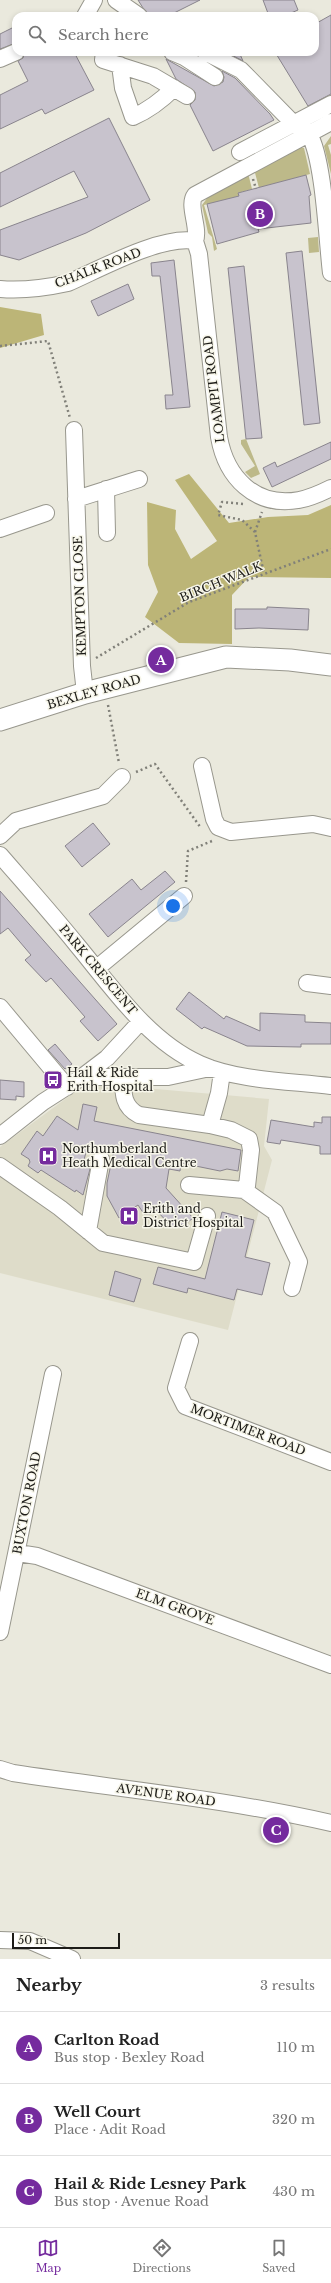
<!DOCTYPE html>
<html lang="en">
<head>
<meta charset="utf-8">
<style>
  body { margin:0; font-family:"Libre Baskerville",serif; background:#f2f2f2; color:#222 }
  .scale { position:absolute; left:12px; bottom:10px; width:108px; box-sizing:border-box; padding-left:4px; border:2px solid #1d1c18; border-top:0; font-size:11px; line-height:14px; white-space:nowrap; color:#1d1c18; -webkit-text-stroke:3px #f7f6ea; paint-order:stroke }
  .you { position:absolute; left:173px; top:906px; width:14px; height:14px; margin:-10px; border:3px solid #fff; border-radius:50%; background:#1a73e8; box-shadow:0 0 0 6px #1a73e833 }
  .badge { display:grid; place-items:center; width:26px; height:26px; border-radius:50%; background:#752b9e; color:#fff; font-size:13px; font-weight:700 }
  .pin { position:absolute; translate:-50% -50%; border:2px solid #fff; box-shadow:0 1px 4px #0006 }
  .list { margin:0; padding:0; list-style:none }
  h2 { display:flex; justify-content:space-between; align-items:center; height:52px; margin:0; padding:0 16px; font-size:17px }
  h2 small { font-size:13px; font-weight:400; color:#767676 }
  .list li { display:grid; grid-template-columns:26px 1fr auto; gap:12px; align-items:center; box-sizing:border-box; height:72px; padding:0 16px; border-top:1px solid #e0e0e0 }
  .list b { display:block; font-size:15px; white-space:nowrap }
  .list p { margin:0; font-size:13px; white-space:nowrap; color:#767676 }
  .list em { font-size:13px; font-style:normal; color:#767676 }
  .icon { flex:none; width:22px; height:22px; fill:none; stroke:currentColor; stroke-width:2; stroke-linecap:round; stroke-linejoin:round }
  .map { position:relative; flex:none; width:331px; height:1959px; overflow:hidden }
  .search { position:absolute; background:#fff; box-shadow:0 2px 6px #0003; left:12px; right:12px; top:12px; height:44px; display:flex; align-items:center; gap:10px; box-sizing:border-box; padding:0 14px; border-radius:12px; color:#767676; font-size:15px }
  .sheet { height:268px; background:#fff }
  nav { display:flex; justify-content:space-around; align-items:center; box-sizing:border-box; height:56px; border-top:1px solid #e0e0e0; background:#fff; font-size:11px; color:#767676 }
  nav a { display:grid; justify-items:center; gap:2px }
  nav .on { color:#752b9e }
  .map>svg:first-child { display:block }
  .built { fill:#dedcc9 }
  .green { fill:#bdb989 }
  .forest { fill:#bcb577 }
  .building { fill:#c8c3cd; stroke:#89848d }
  .lines { fill:none; stroke-linecap:round; stroke-linejoin:round }
  .minor-casing { stroke:#98978d; stroke-width:18 }
  .major-casing { stroke:#98978d; stroke-width:23 }
  .path { stroke:#818079; stroke-width:2.5; stroke-dasharray:2 3; stroke-linecap:butt }
  .minor { stroke:#fff; stroke-width:16 }
  .major { stroke:#fff; stroke-width:21 }
  .labels { text-anchor:middle; stroke-width:3; stroke-linejoin:round; paint-order:stroke }
  .street-label { font-size:12px; fill:#1d1c18; stroke:#f7f6ea }
  .poi-label { font-size:12px; fill:#1d1c18; stroke:#f7f6ea; text-anchor:start }
</style>
</head>
<body>
<div class="map">
<svg width="331" height="1959" viewBox="0 0 331 1959">
  <rect width="100%" height="100%" fill="#eae9dd"/>
  <!-- built -->
  <path class="built" d="M87 1083 269 1099 264 1146 272 1160 228 1330 0 1273V1147Z"/>
  <!-- green -->
  <path class="green" d="M331 136V144L328 145 331 155V174L324 146Z
    M297 146 304 148 310 174 259 188 254 169Z
    M248 173 252 189 238 193 239 196 204 205 217 249 214 251 212 237 208 233 202 205 211 193Z
    M318 237 319 252 309 253 308 238Z
    M246 439 260 474 251 478 245 472 255 466 241 444V440Z"/>
  <!-- forest -->
  <path class="forest" d="M0 307 41 314 44 335 0 348Z
    M189 474 229 523 268 517 308 515 331 505V578L249 577 232 595V644L179 643 145 617 158 592 148 565 147 502 176 510 175 529 191 559 217 541 175 480Z"/>
  <!-- building -->
  <path class="building" d="M138 0H200L168 16H148Z
    M263 0H294L298 10 284 16H269Z
    M331 15V94L308 106 275 52H315V24Z
    M16 26V43L0 49V34Z
    M25 52H74L94 90 45 114 42 109 0 129V95L28 81 18 61 23 58Z
    M226 52H239L243 61Z
    M166 59 214 86 223 82 224 77 222 71 235 78 270 114 274 120 213 151 190 105 195 100V92L176 79Z
    M109 118 150 200 86 233 19 260 0 255V230L88 197 74 171 0 207V173Z
    M306 175 311 195 309 196 311 223 258 229 259 232 217 244 207 204 239 196 238 193Z
    M302 251 320 423 304 425 286 253Z
    M174 260 190 407 166 409 165 395H173L160 276H152L151 263Z
    M244 266 262 438 246 439 228 268Z
    M128 284 134 299 98 316 91 301Z
    M331 442V459L272 487 263 468 275 462 277 467Z
    M267 607 309 609 308 630 259 628 235 629V609H267Z
    M93 823 110 844 82 867 65 846Z
    M165 871 175 882 108 937 89 914 132 879 141 890Z
    M0 891 117 1024 98 1041 80 1021 85 1017 51 978 46 982 25 960 31 955 8 928 0 934Z
    M189 992 224 1019 226 1016 260 1031V1013L305 1015V1022L331 1023V1044H301V1047L247 1046 204 1027 202 1029 176 1009Z
    M55 1044 72 1064 65 1069 48 1050Z
    M0 1080 24 1082V1097L16 1096V1100L0 1099Z
    M83 1104 97 1107 94 1121 241 1150 238 1171 227 1169 220 1171 181 1163 180 1171 169 1169 166 1188 193 1218 183 1226 179 1222 172 1227 156 1210 150 1214H144L138 1205 119 1218 107 1196V1183L114 1150 88 1144 83 1164 90 1169 83 1195 76 1190 75 1192 41 1170 38 1173 28 1166 30 1162 29 1159 21 1154 37 1131 43 1136 57 1116 78 1130Z
    M322 1117H331V1154H320V1146L281 1140 280 1144 267 1142 271 1120 314 1127V1122L322 1123Z
    M222 1212 254 1220 245 1257 270 1263 262 1295 237 1289 234 1300 188 1288 187 1293 153 1284 158 1267 205 1279Z
    M115 1271 141 1279 134 1302 109 1295Z"/>
  <g class="lines">
    <defs>
      <path id="minor" d="M116 0 139 16
        M85 16 94 0
        M104 52 103 60 153 76 187 96
        M172 52 184 57 215 77
        M205 52 241 70 294 124C300 126 306 128 309 134 324 159 327 241 331 273
        M0 59 16 52
        M120 65 123 88 133 117C149 110 161 101 174 88
        M240 152 331 104
        M195 241 199 254 219 437C226 477 255 508 299 500 310 498 321 493 331 488
        M195 241C200 228 187 205 195 195L331 122
        M0 289C23 291 45 288 68 283 100 269 161 235 195 241
        M74 430 82 666 85 693
        M106 489 107 533
        M76 499 139 479
        M0 529 46 513
        M202 766 214 819 218 827 231 832 313 824 331 828
        M0 836 16 821 103 796 122 777
        M0 855C26 885 52 914 77 945 112 987 148 1041 200 1064 238 1081 290 1081 331 1086
        M97 968 184 896
        M307 983 331 986
        M0 1007 67 1087
        M82 1077H168L210 1068
        M123 1077C123 1094 123 1107 139 1115L210 1125 231 1130 249 1139 251 1150 247 1186 244 1190 189 1185
        M210 1125 219 1093 222 1072
        M0 1136 43 1102 82 1077 107 1058 141 1021
        M0 1166 60 1208 103 1243 194 1262 207 1216
        M244 1190 275 1212 299 1262 292 1288
        M88 1231 101 1159
        M190 1341 176 1388 185 1406 331 1462
        M18 1553 37 1556 331 1665
        M0 1632 53 1374
        M0 1769 13 1773C119 1789 226 1799 331 1823
        M0 1940 30 1941 72 1959"/>
      <path id="major" d="M0 720 85 693 226 657 290 660 331 665"/>
    </defs>
    <!-- minor casing -->
    <use href="#minor" class="minor-casing"/>
    <!-- major casing -->
    <use href="#major" class="major-casing"/>
    <!-- path -->
    <path class="path" d="M253 179 256 189
      M0 346 48 341 70 418
      M243 504 222 502 218 515 242 520 255 532 264 574
      M255 532 262 512
      M96 658 189 602 331 549
      M108 705 119 763
      M136 772 155 764 201 828
      M186 882 188 851 212 841"/>
    <!-- minor -->
    <use href="#minor" class="minor"/>
    <!-- major -->
    <use href="#major" class="major"/>
  </g>
  <!-- icons -->
  <defs>
    <symbol id="bus-square" viewBox="-11 -11 22 22"><rect x="-9" y="-9" width="18" height="18" rx="4" fill="#752b9e" stroke="#f7f6ea"/><path d="M-5-6H5V4H4V6H2V4H-2V6H-4V4H-5ZM-3.5-4V0h7V-4ZM-3.5 1.2v1.5H-2V1.2ZM2 1.2v1.5H3.5V1.2Z" fill="#fff"/></symbol>
    <symbol id="hospital-square" viewBox="-11 -11 22 22"><rect x="-9" y="-9" width="18" height="18" rx="4" fill="#752b9e" stroke="#f7f6ea"/><path d="M-5-5h3v3.5h4V-5h3V5h-3V1.5h-4V5h-3Z" fill="#fff"/></symbol>
  </defs>
  <g fill-rule="evenodd">
    <use href="#bus-square" x="42" y="1069" width="22" height="22"/>
    <use href="#hospital-square" x="37" y="1145" width="22" height="22"/>
    <use href="#hospital-square" x="118" y="1205" width="22" height="22"/>
  </g>
  <g class="labels">
    <!-- street labels -->
    <g class="street-label">
      <text transform="translate(98 268) rotate(-21)" y="4">CHALK ROAD</text>
      <text transform="translate(214 389) rotate(-97)" y="4">LOAMPIT ROAD</text>
      <text transform="translate(221 582) rotate(-22)" y="4">BIRCH WALK</text>
      <text transform="translate(80 596) rotate(-92)" y="4">KEMPTON CLOSE</text>
      <text transform="translate(94 692) rotate(-16)" y="4">BEXLEY ROAD</text>
      <text transform="translate(98 970) rotate(50)" y="4">PARK CRESCENT</text>
      <text transform="translate(248 1430) rotate(21)" y="4">MORTIMER ROAD</text>
      <text transform="translate(27 1503) rotate(-79)" y="4">BUXTON ROAD</text>
      <text transform="translate(175 1607) rotate(20)" y="4">ELM GROVE</text>
      <text transform="translate(166 1795) rotate(8)" y="4">AVENUE ROAD</text>
    </g>
    <!-- poi labels -->
    <g class="poi-label">
      <text x="67" y="1077">Hail &amp; Ride<tspan x="67" dy="14">Erith Hospital</tspan></text>
      <text x="62" y="1153">Northumberland<tspan x="62" dy="14">Heath Medical Centre</tspan></text>
      <text x="143" y="1213">Erith and<tspan x="143" dy="14">District Hospital</tspan></text>
    </g>
  </g>
</svg>
<div class="scale">50 m</div>
<div class="you"></div>
<div class="pin badge" style="left:161px;top:660px">A</div>
<div class="pin badge" style="left:260px;top:214px">B</div>
<div class="pin badge" style="left:276px;top:1830px">C</div>
<div class="search"><svg class="icon" aria-label="search" viewBox="0 0 24 24"><circle cx="10" cy="10" r="6"/><path d="M15 15l6 6"/></svg>Search here</div>
</div>
<section class="sheet">
<h2>Nearby<small>3 results</small></h2>
<ul class="list">
<li><span class="badge">A</span><div><b>Carlton Road</b><p>Bus stop · Bexley Road</p></div><em>110 m</em></li>
<li><span class="badge">B</span><div><b>Well Court</b><p>Place · Adit Road</p></div><em>320 m</em></li>
<li><span class="badge">C</span><div><b>Hail &amp; Ride Lesney Park</b><p>Bus stop · Avenue Road</p></div><em>430 m</em></li>
</ul>
</section>
<nav>
<a class="on"><svg class="icon" aria-label="map" viewBox="0 0 24 24"><path d="M3 6l6-2 6 2 6-2v14l-6 2-6-2-6 2zM9 4v14M15 6v14"/></svg>Map</a>
<a><svg class="icon" aria-label="directions" viewBox="0 0 24 24"><path d="M12 3l9 9-9 9-9-9zM9 14v-3h6M13 9l2 2-2 2"/></svg>Directions</a>
<a><svg class="icon" aria-label="saved" viewBox="0 0 24 24"><path d="M7 4h10v16l-5-4-5 4z"/></svg>Saved</a>
</nav>
</body>
</html>
